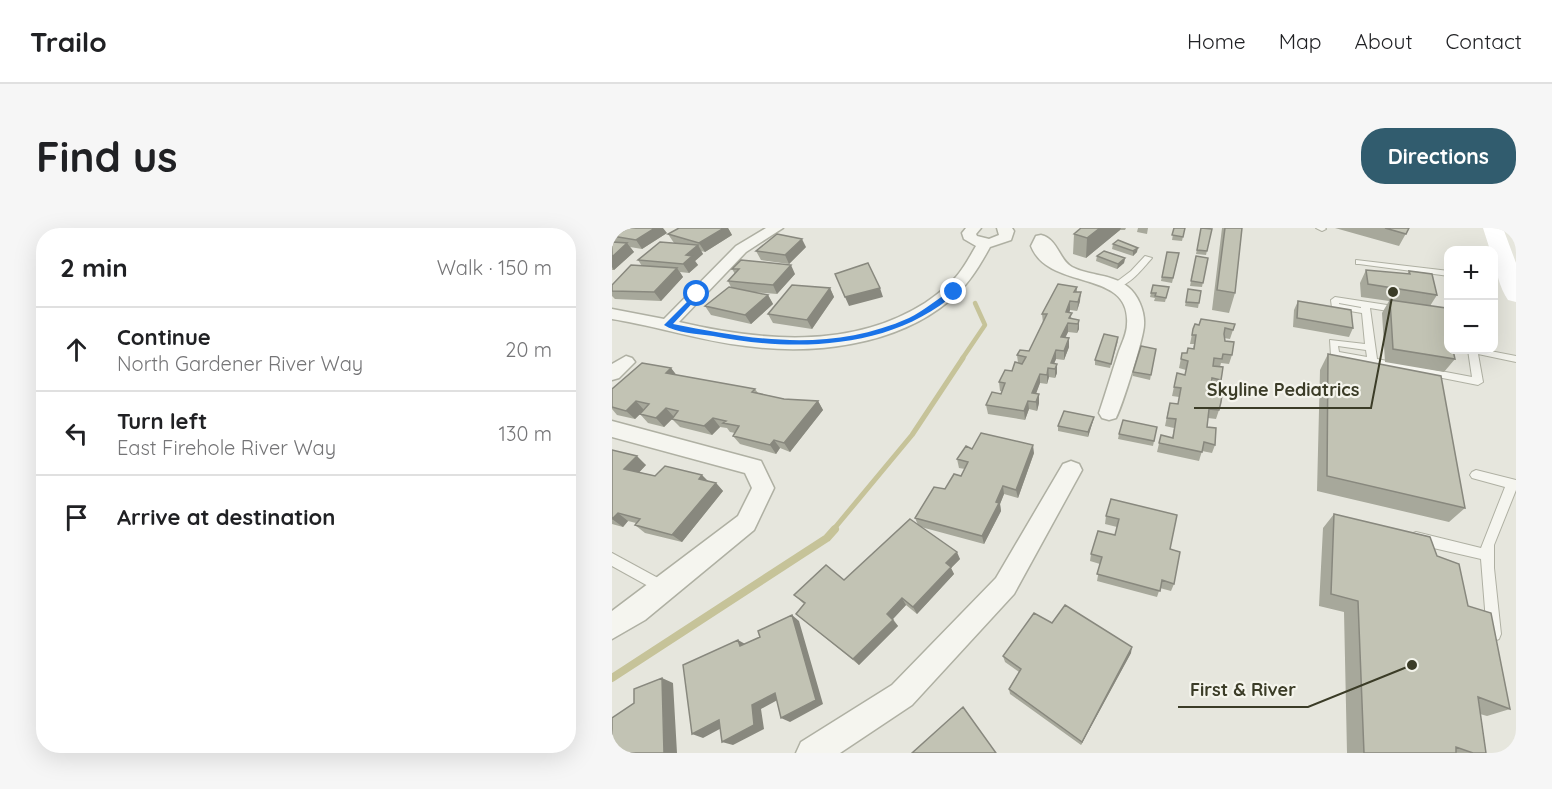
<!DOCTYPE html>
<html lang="en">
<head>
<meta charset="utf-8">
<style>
  body { margin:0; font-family:Quicksand,sans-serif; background:#f6f6f6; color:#202124 }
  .controls { position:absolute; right:18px; top:18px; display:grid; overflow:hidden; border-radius:12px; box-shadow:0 6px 24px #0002 }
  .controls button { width:54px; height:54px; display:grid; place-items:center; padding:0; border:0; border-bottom:2px solid #e0e0e0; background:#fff; color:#202124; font:30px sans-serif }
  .stop { position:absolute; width:18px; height:18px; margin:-14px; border:4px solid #1a73e8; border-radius:50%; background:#fff }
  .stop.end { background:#1a73e8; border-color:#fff; box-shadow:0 2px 6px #0008 }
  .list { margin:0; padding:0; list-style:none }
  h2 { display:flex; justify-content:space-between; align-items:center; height:78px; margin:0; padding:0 24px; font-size:26px }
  h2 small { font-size:20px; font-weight:400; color:#757577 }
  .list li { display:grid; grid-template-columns:39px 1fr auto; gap:18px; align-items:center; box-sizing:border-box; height:84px; padding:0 24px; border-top:2px solid #e0e0e0 }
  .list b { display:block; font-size:22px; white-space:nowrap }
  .list p { margin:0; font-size:20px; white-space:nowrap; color:#757577 }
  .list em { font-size:20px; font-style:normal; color:#757577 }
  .icon { flex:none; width:33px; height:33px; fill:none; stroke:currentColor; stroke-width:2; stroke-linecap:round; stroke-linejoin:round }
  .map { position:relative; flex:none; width:904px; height:525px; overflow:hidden; border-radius:24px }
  header { display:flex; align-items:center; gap:36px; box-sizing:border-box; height:84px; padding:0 30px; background:#fff; border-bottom:2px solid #e0e0e0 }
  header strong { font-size:28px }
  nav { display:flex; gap:33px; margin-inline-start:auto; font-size:21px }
  .intro { display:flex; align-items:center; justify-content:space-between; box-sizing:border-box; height:144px; padding:0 36px }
  h1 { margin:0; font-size:42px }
  .button { padding:15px 27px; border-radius:24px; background:#315c6e; color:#fff; font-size:21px; font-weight:700 }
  main { display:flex; gap:36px; padding:0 36px }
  aside { flex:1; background:#fff; border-radius:24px; box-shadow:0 6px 24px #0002 }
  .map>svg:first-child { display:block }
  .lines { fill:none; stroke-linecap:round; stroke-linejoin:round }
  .stream-far2 { stroke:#c6c399; stroke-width:4.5 }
  .stream-far1 { stroke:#c6c399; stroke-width:5 }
  .stream { stroke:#c6c399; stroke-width:8 }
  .lane-casing { stroke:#afb0a3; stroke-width:2 }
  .street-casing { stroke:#afb0a3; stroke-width:3 }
  .lane { fill:#f5f5ef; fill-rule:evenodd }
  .street { fill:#f5f5ef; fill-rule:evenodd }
  .secondary { fill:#fff; fill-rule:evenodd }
  .wall { fill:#a7a89b }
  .shaded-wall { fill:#88887e }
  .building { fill:#c2c3b4; stroke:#88887e; stroke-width:1.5 }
  .route { fill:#1a73e8 }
  .leader { fill:none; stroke:#3b3c27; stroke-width:2 }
  .callout-dot { fill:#3b3c27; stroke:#f4f4ec; stroke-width:2 }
  .callout-label { font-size:18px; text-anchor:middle; font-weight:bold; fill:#3b3c27; stroke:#f4f4ec; stroke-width:4.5; stroke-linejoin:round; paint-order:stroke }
</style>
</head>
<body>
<header>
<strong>Trailo</strong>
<nav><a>Home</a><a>Map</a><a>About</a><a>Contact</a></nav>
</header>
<div class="intro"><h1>Find us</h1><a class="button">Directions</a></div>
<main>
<aside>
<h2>2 min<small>Walk · 150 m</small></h2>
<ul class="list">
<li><svg class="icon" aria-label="ahead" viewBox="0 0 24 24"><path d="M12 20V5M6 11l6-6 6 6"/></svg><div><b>Continue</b><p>North Gardener River Way</p></div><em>20 m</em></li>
<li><svg class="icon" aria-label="left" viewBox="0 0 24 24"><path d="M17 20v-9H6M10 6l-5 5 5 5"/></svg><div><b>Turn left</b><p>East Firehole River Way</p></div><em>130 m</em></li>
<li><svg class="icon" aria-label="arrive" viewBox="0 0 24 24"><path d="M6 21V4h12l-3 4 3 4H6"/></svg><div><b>Arrive at destination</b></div></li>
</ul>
</aside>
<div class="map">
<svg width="904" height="525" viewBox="0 0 904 525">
  <rect width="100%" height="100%" fill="#e6e6dd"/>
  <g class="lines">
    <!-- stream-far2 -->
    <path class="stream-far2" d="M350 131 373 97 363 75"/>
    <!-- stream-far1 -->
    <path class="stream-far1" d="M221 302 300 207 351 130"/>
    <!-- stream -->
    <path class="stream" d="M0 450 215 310 223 301"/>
    <defs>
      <path id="lane" d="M704 0H713L714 1 710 3Z
        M834 27H837V35L833 33Z
        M533 28 540 30C531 40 517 59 503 59V55L519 43Z
        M744 32 837 43V48L747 36H744Z
        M723 69 788 79 792 82 788 85 758 80 765 131 860 149 856 122H873L904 128V134L866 126 871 154 866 157 719 128 718 112 753 116 750 85 720 80 719 72ZM727 75 749 79V80L727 76ZM726 118 754 122 755 129 727 124Z
        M864 242 904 252V262L882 317V340L889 406 887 411 882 413 877 411 875 406 869 331 804 316 799 314 798 310 799 306 804 304 869 320 893 259 860 250 858 247 860 244Z
        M0 325 57 356 59 360 57 364 52 366 47 364 0 338Z"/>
      <path id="street" d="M154 0H171L134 24 67 94C148 113 239 122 313 75 326 66 341 55 350 41 355 34 360 25 364 18L352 11 350 5 354 0H369L364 6 365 8 377 11 387 7 385 0H400L402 3 399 12 378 19C367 39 355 59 337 73 283 118 201 127 134 118 88 113 45 98 0 91V81L52 91 124 18Z
        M429 7C446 11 447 32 460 39 477 48 501 46 516 59 526 67 533 83 532 97 532 109 510 179 504 190L497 192 490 190 487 185C494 164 500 144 507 123 510 115 515 105 515 96 519 40 437 64 419 18L424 8Z
        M14 128 20 130 23 134 7 150 0 152V136Z
        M0 193 149 233 162 260 142 302 33 392 0 411V383L126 288 140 260 133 245 0 209Z
        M459 233 467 236 470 242 402 366 300 477 228 525H184L189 514 280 457 384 350 451 236Z"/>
    </defs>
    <!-- lane casing -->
    <use href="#lane" class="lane-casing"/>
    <!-- street casing -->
    <use href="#street" class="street-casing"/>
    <!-- lane -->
    <use href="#lane" class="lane"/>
    <!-- street -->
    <use href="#street" class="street"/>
    <!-- secondary -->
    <path class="secondary" d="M871 0H891L904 35V74L896 72C887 59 882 38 882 22H878Z"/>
  </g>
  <!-- wall -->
  <path class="wall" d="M0 0 55 5 30 21 18 19 22 24 2 42H0Z
    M67 0H116L120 7 93 24 89 23 91 26 83 33 86 37 77 45 68 44 71 49 49 73 3 71 0 68V57L30 38 26 32 62 15 56 6Z
    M469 0H514L513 2H508L474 30 461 26 462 6Z
    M526 0H536L535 6 525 4Z
    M562 0H573L570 13 560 12Z
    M589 0 600 1 594 27 584 26Z
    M610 0H630L623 65 617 85 600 82Z
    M723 0H797L787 18Z
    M501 16 525 24 521 28 500 21Z
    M194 19 177 36 149 32 144 23Z
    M555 24 567 25 560 55 549 53Z
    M485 28 513 30 512 35 505 41 484 33Z
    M584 28 596 30 590 59 578 58Z
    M120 41 183 46 165 66 141 64 156 67 161 76 139 96 99 87 93 78 119 59 116 53 123 46Z
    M754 42 795 46 797 43 825 67 818 78 843 131 832 144 773 134 770 85 777 73 749 69 748 55Z
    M465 59V64L468 73 465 83 458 82 457 85 460 91 467 92V101L465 105 456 104 453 110 457 119 452 132 444 131 442 135 445 145 443 150 437 149 435 156 428 155 424 165 427 166V175L425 183 417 181 413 192 376 186 374 177 389 166 390 163H388L387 154 400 143 406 135 405 127 417 123 431 95 430 86Z
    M557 59 553 74 542 73 543 70 538 69 539 65Z
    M218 60 222 69 200 101 161 95 156 86Z
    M576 61 589 63 586 80 573 78Z
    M686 73 741 100 737 109 681 99 682 82Z
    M623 96 618 111 612 110 613 113 620 127 617 136 609 135 608 139 609 152 606 161 599 159 598 165 607 182 604 191 596 190 595 199 603 217 600 225 590 223 587 233 545 224 549 207 560 210 562 200 553 198 556 183 558 175 566 176 567 169 560 168 563 154 565 145 573 147 574 142 567 140 570 125H575L581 121 582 116H578L581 101 587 97Z
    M506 113 498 140 483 137V132Z
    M544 121 538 152 521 148V144Z
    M716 126 853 280 837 294 705 263 708 142Z
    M59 140 64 147 143 161 146 165 172 171 206 173 211 182 178 224 168 220 164 226 128 216 121 208 123 205 118 204 115 200 108 199 100 207 68 199 60 191 52 199 36 195 28 186 23 191 5 187 0 181V161Z
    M482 189 481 193 476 209 446 203V198Z
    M545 199 541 218 506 211 507 206Z
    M360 221 422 225 406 270 392 266 388 276 389 283 372 316 309 299 348 331 339 340 342 346 305 386 294 377 281 391 286 398 247 437 184 386 192 376 182 367 232 352 306 297 303 290 333 261 349 248 353 241 347 240 345 231Z
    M0 222 34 237 27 244 43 248 96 253 104 255 111 263 70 314 33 305 23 297 24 295 16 293 11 299 0 296Z
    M499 271 558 321 562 356 559 363 548 360 545 369 485 353 488 336 478 333 479 326 503 307 505 299 493 296 494 288Z
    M722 286 825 328 856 378 898 481 875 488 868 486 874 525H735L732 384 707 378 711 300Z
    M440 395 519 425 469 517 398 466 397 461 407 444 393 434 391 428Z"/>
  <!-- shaded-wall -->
  <path class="shaded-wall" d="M43 0H51L55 5 30 21 24 12Z
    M112 0H116L120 7 93 24 87 15Z
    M488 0H509L508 2 474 30 475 10Z
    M190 11 194 19 177 36 173 27Z
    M15 15 22 24 2 42 0 39V29Z
    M86 17 91 26 83 33 86 37 77 45 71 36 74 27Z
    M526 20 525 24 521 28V23Z
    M513 30 512 35 505 41 506 36Z
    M179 37 183 46 165 66 161 57Z
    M65 40 71 49 49 73 42 64Z
    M218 60 222 69 200 101 195 92Z
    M268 60 271 69 237 78 233 69Z
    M469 64 468 73 465 83 466 74Z
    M156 67 161 76 139 96 133 87Z
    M458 73V82L454 93V84Z
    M467 92V101L465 105 466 96Z
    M456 95V104L449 118V109Z
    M457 110V119L452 132V123Z
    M444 122V131L440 141 439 135Z
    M445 136V145L443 150V141Z
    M59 140 66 149 54 145Z
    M436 140 437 149 435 156V147Z
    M428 146V155L421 174 420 165Z
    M427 166V175L425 183 424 174Z
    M24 173 32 182 23 191 14 183Z
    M206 173 211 182 178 224 172 215Z
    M416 173 417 181 413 192 412 183Z
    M54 180 62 189 52 199 44 190Z
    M482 189 481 193 476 209V204Z
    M101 190 108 199 100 207 92 198Z
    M162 212 168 220 164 226 158 217Z
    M421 217 422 225 406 270 404 262Z
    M25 228 34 237 22 250 12 241Z
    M90 247 98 255 87 251Z
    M104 255 111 263 70 314 60 307Z
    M391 258 392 266 388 276 389 283 372 316 370 308Z
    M6 285 16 293 11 299 0 291Z
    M345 324 348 331 339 340 342 346 305 386 301 379 334 335Z
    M290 370 294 377 280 392 275 386Z
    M180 387 187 393 211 476 178 494 169 490Z
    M281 392 286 398 247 437 241 431Z
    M126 412 135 417 128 418Z
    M520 419 519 425 469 517 470 514Z
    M50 450 61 455 65 525H52Z
    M163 465 171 469 149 481 152 501 121 517 110 514 140 477Z
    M107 492 117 496 91 510 80 506Z"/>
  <!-- building -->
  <path class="building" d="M0 0H43L24 12 0 8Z
    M67 0H112L87 15 56 6Z
    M469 0H488L475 10 462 6Z
    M562 0H573L571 9 560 7Z
    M589 0 600 1 595 23 585 22Z
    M613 0H630L623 65 605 62Z
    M773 0H797L794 6Z
    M165 6 190 11 173 27 144 23Z
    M506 12 526 20 521 23 501 16Z
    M0 14 15 15 0 29Z
    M48 14 86 17 74 27 80 28 71 36 26 32Z
    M492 23 513 30 506 36 485 28Z
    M555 24 567 25 561 50 550 49Z
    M584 28 596 30 591 55 579 53Z
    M129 32 179 37 161 57 116 53 127 41H120Z
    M256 35 268 60 233 69 223 46Z
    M19 37 65 40 42 64 0 63V57Z
    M754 42 798 46 797 43 820 46 825 67 756 56Z
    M446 56 465 59 462 64H469L466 74 458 73 454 84 460 85 457 90 467 92 466 96 456 95 449 109 457 110 452 123 444 122 439 135 445 136 443 141 436 140 435 147 428 146 420 165 427 166 424 174 416 173 412 183 374 177 380 164 389 166 393 155 387 154 393 142 400 143 403 134 410 136 414 129 405 127 408 122 417 123 435 86H430Z
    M180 57 218 60 195 92 156 86Z
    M541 57 557 59 554 70 543 68 544 65H539Z
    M117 59 156 67 133 87 93 78Z
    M576 61 589 63 587 75 574 74Z
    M778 72 834 80 837 95V122H841L843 131 781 121Z
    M686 73 739 82 741 100 685 90Z
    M589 91 623 96 621 102 613 100 612 106 613 113 622 114 620 127 611 126 610 131 602 130 601 138 611 139 610 146 609 152 600 150 598 165 610 167 609 174 607 182 597 181 595 199 604 200 603 217 592 214 590 224 547 215 549 207 561 210 564 191 555 190 558 175 566 176 569 160 562 159 565 145 573 147 576 133 569 131 570 125H575L576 120 582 121 584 107H580L581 101 583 96 587 97Z
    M492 106 506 109 499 136 483 132Z
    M529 118 544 121 539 147 521 144Z
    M716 126 829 148 853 280 715 248Z
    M30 135 59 140 54 145 143 161 140 164 172 171 206 173 172 215 162 212 158 217 121 208 127 198 111 195 114 193 101 190 92 198 60 191 66 183 54 180 44 190 28 186 37 176 24 173 14 183 0 179V161Z
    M452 183 482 189 476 204 446 198Z
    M511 192 545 199 542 213 507 206Z
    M369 205 421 217 404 262 391 258 384 274 387 275 370 308 303 290 322 259 333 261 342 246 349 248 356 234 345 231 354 218 360 221Z
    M0 222 25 228 12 241 43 248 53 238 90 247 87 251 104 255 60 307 23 297 28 291 6 285 0 291Z
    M499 271 565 287 558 321 568 324 562 356 550 352 548 363 485 346 490 329 479 326 486 303 503 307 507 291 494 288Z
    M722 286 818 309 825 328 847 336 856 378 879 385 898 481 866 469 874 525H861L844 519V525H752L746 373 719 366Z
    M298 291 345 324 334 335 339 339 301 379 290 370 275 386 281 392 241 431 184 386 193 375 182 367 214 337 232 352Z
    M453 377 520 419 470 514 397 461 409 441 391 428 422 385 440 395Z
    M180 387 204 472 169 490 163 465 140 477 142 497 110 514 107 492 80 506 71 437 126 412 128 418 148 409 146 403Z
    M50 450 52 525H0V490L22 475V461Z
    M351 479 384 525H300Z"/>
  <!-- route -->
  <path class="route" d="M339 62 345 64C280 122 182 124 101 108 86 106 64 105 52 97L85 64 87 68 61 96C141 112 218 125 297 90 311 83 326 71 339 62Z"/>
  <!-- callouts -->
  <path class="leader" d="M781 64L759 180H582M800 437L696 479H566"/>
  <g class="callout-dot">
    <circle cx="781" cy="64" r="6"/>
    <circle cx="800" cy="437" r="6"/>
  </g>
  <g class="callout-label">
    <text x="671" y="168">Skyline Pediatrics</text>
    <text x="631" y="468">First &amp; River</text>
  </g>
</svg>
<div class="controls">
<button>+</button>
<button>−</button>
</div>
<div class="stop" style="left:85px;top:66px"></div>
<div class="stop end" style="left:342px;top:64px"></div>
</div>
</main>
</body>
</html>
